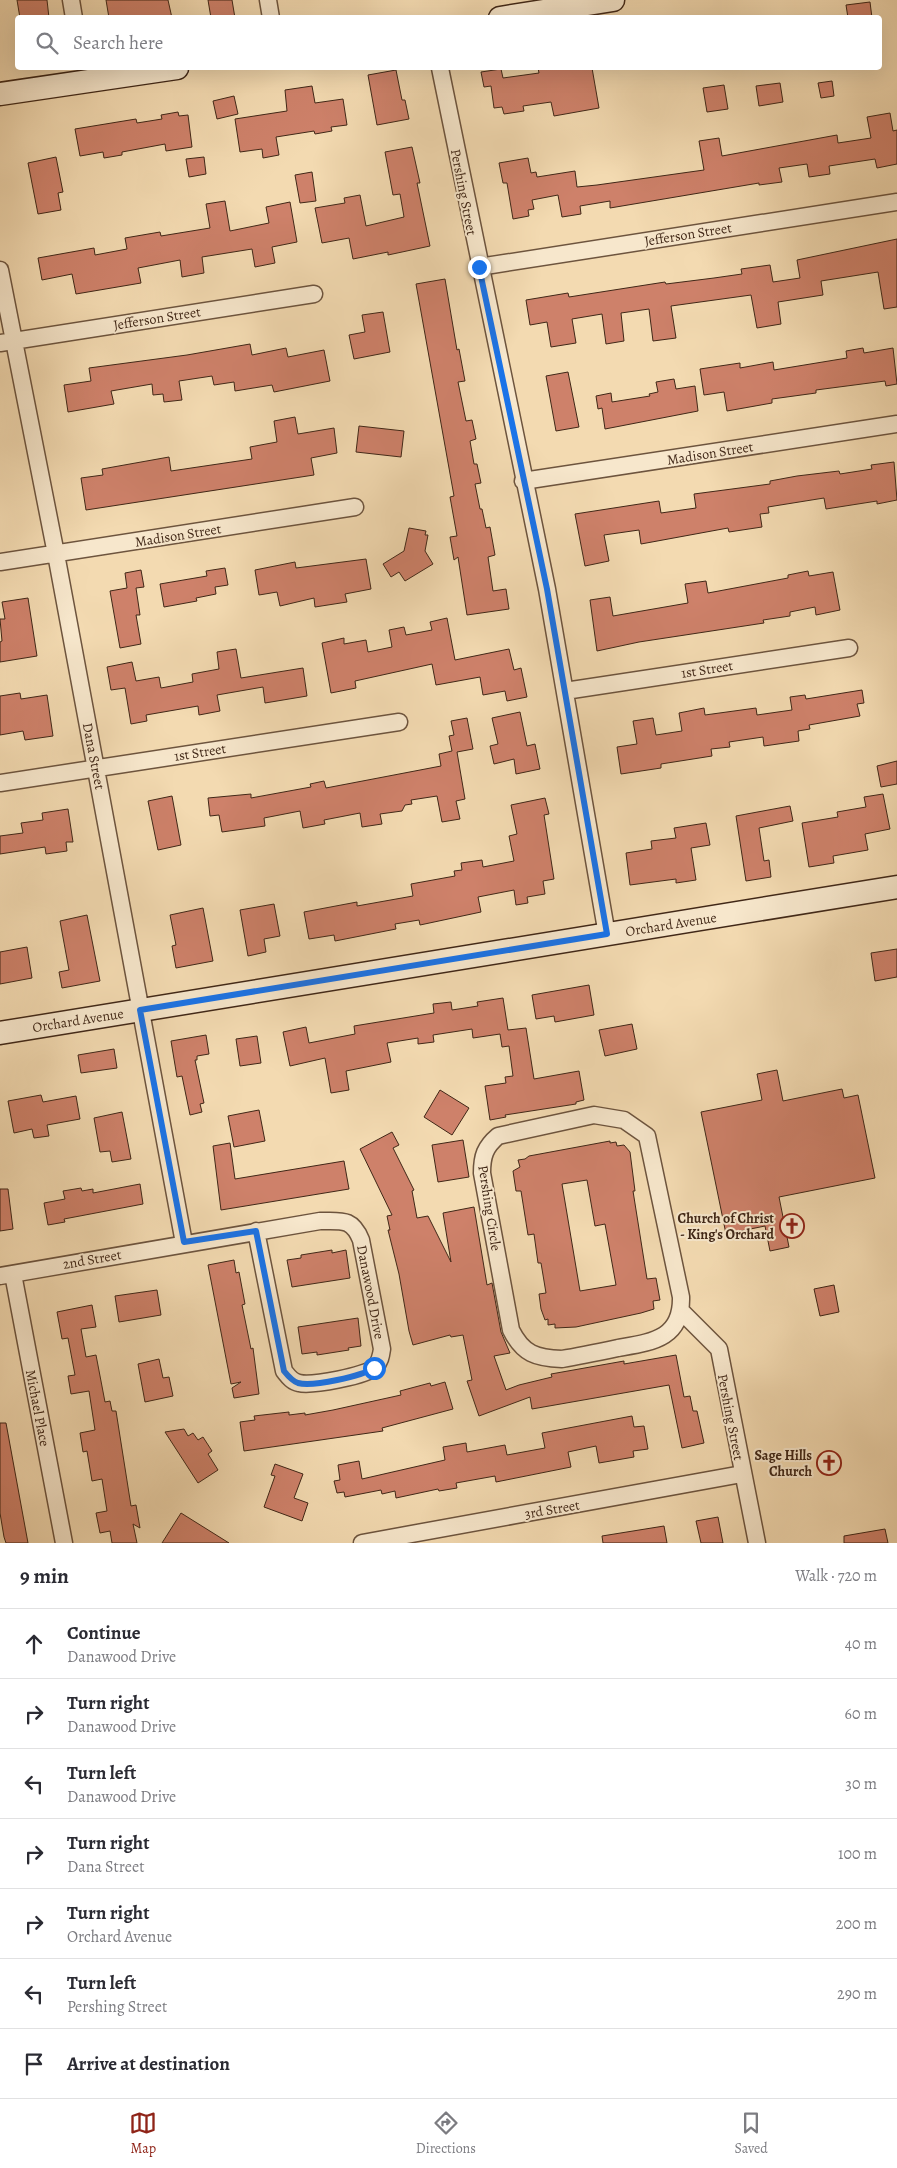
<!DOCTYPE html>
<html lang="en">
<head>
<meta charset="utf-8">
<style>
  body { margin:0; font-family:Alegreya,serif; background:#f2f2f3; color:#2b2b33 }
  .stop { position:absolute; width:15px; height:15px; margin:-11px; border:4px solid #1a73e8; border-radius:50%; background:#fff }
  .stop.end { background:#1a73e8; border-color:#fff; box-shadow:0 1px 5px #0008 }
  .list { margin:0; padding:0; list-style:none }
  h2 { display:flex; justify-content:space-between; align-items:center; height:65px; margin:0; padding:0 20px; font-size:21px }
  h2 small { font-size:16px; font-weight:400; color:#7c7c81 }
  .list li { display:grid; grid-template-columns:32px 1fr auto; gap:15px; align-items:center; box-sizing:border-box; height:70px; padding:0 20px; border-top:1px solid #e1e1e2 }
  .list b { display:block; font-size:19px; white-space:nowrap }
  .list p { margin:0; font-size:16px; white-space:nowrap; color:#7c7c81 }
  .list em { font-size:16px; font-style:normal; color:#7c7c81 }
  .icon { flex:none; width:28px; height:28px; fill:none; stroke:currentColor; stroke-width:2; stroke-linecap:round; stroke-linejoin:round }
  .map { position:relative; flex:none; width:897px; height:1543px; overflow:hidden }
  .search { position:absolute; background:#fff; box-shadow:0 5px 20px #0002; left:15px; right:15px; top:15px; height:55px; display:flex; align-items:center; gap:12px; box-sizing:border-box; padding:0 18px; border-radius:5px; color:#7c7c81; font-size:19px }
  .sheet { height:555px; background:#fff }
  nav { display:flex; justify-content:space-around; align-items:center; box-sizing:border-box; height:70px; border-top:1px solid #e1e1e2; background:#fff; font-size:14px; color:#7c7c81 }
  nav a { display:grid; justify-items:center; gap:2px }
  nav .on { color:#8f2418 }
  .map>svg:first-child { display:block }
  .building { fill:#ce816a; stroke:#402717; fill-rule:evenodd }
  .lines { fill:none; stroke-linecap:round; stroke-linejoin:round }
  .street-casing { stroke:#6d543e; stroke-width:19 }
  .secondary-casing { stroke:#402717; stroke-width:25 }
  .street { stroke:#f7e7cc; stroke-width:16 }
  .secondary { stroke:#f7e7cc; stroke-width:22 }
  .route { stroke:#1a73e8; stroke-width:6 }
  .labels { text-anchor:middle; stroke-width:4; stroke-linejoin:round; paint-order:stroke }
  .street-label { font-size:14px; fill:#402717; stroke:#f7e7cc }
  .poi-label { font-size:14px; font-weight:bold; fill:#402717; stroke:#f7e7cc; text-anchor:end }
</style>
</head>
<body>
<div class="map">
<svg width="897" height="1543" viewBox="0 0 897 1543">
  <rect width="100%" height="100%" fill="#f3dab1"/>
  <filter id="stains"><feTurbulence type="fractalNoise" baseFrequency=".004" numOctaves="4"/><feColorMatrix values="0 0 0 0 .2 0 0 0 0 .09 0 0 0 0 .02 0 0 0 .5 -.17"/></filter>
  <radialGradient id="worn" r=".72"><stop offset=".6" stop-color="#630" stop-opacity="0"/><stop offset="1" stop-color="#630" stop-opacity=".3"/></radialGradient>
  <!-- building -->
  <path class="building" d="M17 0H47L49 18H20Z
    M106 0H168L172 18H109Z
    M208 0H232L235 18H211Z
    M870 2 872 18H848L846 5Z
    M538 68H592L599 108 554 116 551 102 523 106 524 111 504 114 502 107 494 108 491 86 484 87 481 72 501 69 503 78 539 73Z
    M396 70 402 100H405L409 119 377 125 368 75Z
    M832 81 834 96 821 98 818 83Z
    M780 83 783 102 759 106 756 86Z
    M724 85 728 109 707 112 703 88Z
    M312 86 315 103 343 99 347 125 331 127 332 131 315 134 314 131 276 137 279 155 263 158 262 149 240 152 235 119 287 111 285 90Z
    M234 96 238 114 217 119 213 101Z
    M178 112 179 116 188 115 192 147 166 151 165 144 122 152V155L104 158 103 152 80 156 75 129 136 119 137 123 162 119 161 115Z
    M890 113 893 131 897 130V164L877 168 875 159 829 166 830 174 809 177 807 164 779 168 782 182 759 185V183L610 208V201L580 206 581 214 562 217 558 195 532 200 534 209 528 210 529 216 513 219 507 183H503L499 163 528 158 531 173 536 172 537 177 575 171 577 187 597 185 704 170 699 141 719 138 722 156 837 135 838 143 871 138 867 117Z
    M412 147 420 183H417L430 246 388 255V252L353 259 349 238 322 243 315 208 345 203 344 198 360 195 366 226 404 217 400 194 393 195 385 152Z
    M56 157 63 192 58 193 61 210 38 214 28 163Z
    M204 157 206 174 189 177 186 159Z
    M312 172 316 201 300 203 295 175Z
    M225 201 230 231 269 223 266 207 290 202 297 242 272 247 275 263 255 267 252 249 202 257 204 273 182 277 180 260 138 268 141 283 76 294 72 274 42 280 38 258 94 248 95 255 127 249 125 238 160 232 161 236 210 228 206 204Z
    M897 239V307L884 309 878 272 821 281 823 295 778 302 781 324 757 328 751 295 671 306 676 338 653 341 649 309 621 313 624 341 606 344 602 314 572 319 576 343 551 347 547 322 530 325 526 300 568 293 569 297 665 282 666 284 714 278 742 274 741 269 770 265 773 282 800 278 797 260Z
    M445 279 457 350 459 349 465 381 458 382 466 421 472 420 476 439 470 441 474 464H477L481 483 475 484 480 509H482L486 528 490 527 495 555 488 557 493 591 506 589 509 609 467 615 458 557 454 560 450 537 457 536 450 497 454 496 416 284Z
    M383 312 390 352 354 359 349 335 365 332 362 315Z
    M250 344 252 355 286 348 288 357 324 350 330 381 274 392 272 385 235 391 234 382 214 385 212 376 179 381 182 400 164 402 163 394 153 395 152 384 111 391 114 404 68 412 64 385 91 381 89 368 187 355Z
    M863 348 864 353 893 348 897 384 886 386 885 381 816 390V393L772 399V403L727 411 724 392 704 395 700 369 740 363V368L773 362 774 370 847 358 846 351Z
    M568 372 579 427 556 431 546 376Z
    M674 379 676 389 695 386 698 411 605 429 602 408 598 409 596 396 611 393 612 402 650 396 649 394 658 392 656 382Z
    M295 417 298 434 334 428 337 453 311 458 314 475 86 510 81 478 103 475 102 469 169 457 171 471 252 459 250 447 277 442 274 421Z
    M359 426 404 431 401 457 356 452Z
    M894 462 897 500 877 504V501L826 509 824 498 768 507 769 513 760 514 762 527 729 532 728 528 641 544 639 530 604 535 609 561 585 566 575 514 659 501 661 513 696 508 694 494 770 484V481L797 476 839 471 840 474 872 469 871 465Z
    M409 528 426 531 425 535H428L425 551 433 564 405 581 399 572 391 577 383 564 404 551Z
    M366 559 371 589 345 594 347 602 315 607 314 598 280 606 277 592 259 595 255 570 295 562 296 568Z
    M225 568 228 585 215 587 216 594 196 598 197 601 164 607 160 584 207 576 206 571Z
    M141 570 144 587 136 588 140 615H136L141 644 120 648 110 591 127 588 125 573Z
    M808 571 809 576 833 572 840 610 816 615 815 607 790 612V616L763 620 764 623 639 642 597 651 590 600 610 597 613 616 688 603 685 584 706 581 708 593 788 578V575Z
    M28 598 37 656 0 662V642L2 641 0 619H5L2 602Z
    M447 618 455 660 509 649 514 670 521 668 527 697 507 701 505 691 483 695 480 677 436 685 432 664 355 681 356 688 331 693 322 643 344 638V644L366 640 368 652 392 647 389 630 404 627 406 635 432 630 430 622Z
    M236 649 241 678 303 668 307 696 265 703 263 687 217 695 220 711 199 715 198 706 146 715 147 721 131 724 125 688 111 690 107 667 132 662 136 681 159 677 161 688 193 682 192 674 219 669 217 652Z
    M862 690 864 703 857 704 860 716 809 725 810 729 798 731 799 741 764 746 763 737 729 742 730 747 711 749 712 756 661 764V768L621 774 617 747 637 744 633 721 653 718 656 735 682 731 679 713 704 708 705 715 756 708 757 715 792 710 790 697 805 695 806 699Z
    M20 693 21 699 47 695 53 736 25 740 23 731 0 735V696Z
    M520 712 527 746 535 744 540 769 516 774 514 759 494 764 490 746 498 744 492 718Z
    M467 718 473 749 457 752 465 799 456 801 460 819 442 822 437 796 411 800 412 804 405 805 402 811 380 814 382 824 362 827 360 813 324 820 325 824 303 828 300 811 264 818 265 826 222 832 219 815 210 816 208 798 251 794V798L311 787 310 784 324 781 326 788 441 766 439 754 452 751 449 736 454 735 451 721Z
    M897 761V784L881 787 877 766Z
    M883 794 890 829 865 834 868 850 833 856 834 863 809 867 802 823 838 817 837 812 866 807 864 797Z
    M172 796 181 845 158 850 148 801Z
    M545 798 549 814 544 815 554 879 543 881 545 894 527 897 528 903 516 905 514 890 478 897 481 912 420 925 419 920 395 924 396 929 335 941 334 935 309 939 304 912 357 902V906L413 896 411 884 455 876 454 871 462 870 461 863 482 860 483 867 514 861 509 836 517 834 511 805Z
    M790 806 793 821 759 828 764 861 769 860 771 877 746 881 736 816Z
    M68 809 73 842H66L67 851 46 854 45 847 0 854V836L23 833 21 823 43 820 42 813Z
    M706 823 710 845 691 848 696 880 676 883V879L630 885 626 853 652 849 651 841 676 838 674 828Z
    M274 904 280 936 264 939 266 952 248 956 240 910Z
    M203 908 213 961 176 968 172 946 176 945 170 915Z
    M87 915 100 981 62 988 59 972 69 970 60 921Z
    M27 947 32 978 0 984V952Z
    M897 949V977L875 981 871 953Z
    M589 985 594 1015 555 1022 554 1016 536 1019 532 995Z
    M503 998 508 1030 526 1028 534 1079 579 1071 584 1100 576 1102V1104L505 1115 506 1117 490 1120 485 1086 506 1083 505 1077 513 1076 509 1046 502 1047 500 1034 473 1038 472 1029 433 1035 434 1042 418 1044V1038L387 1043 391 1062 346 1071 349 1090 331 1093 325 1058 290 1066 283 1032 306 1027 309 1043 355 1034 354 1026 434 1013 433 1004 451 1002 452 1010 478 1006 477 1002Z
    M632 1024 637 1049 605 1056 599 1030Z
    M206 1035 209 1054 197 1056V1060H195L204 1103 200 1104 202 1112 190 1115 182 1076 177 1077 171 1041Z
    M257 1036 261 1063 240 1066 236 1039Z
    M114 1049 117 1068 81 1073 78 1055Z
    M777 1070 783 1101 842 1089 844 1098 858 1095 875 1178 779 1197 789 1247 770 1251 765 1226 726 1234 701 1112 762 1100 757 1074Z
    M440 1090 469 1108 452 1135 424 1117Z
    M41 1095 43 1102 76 1096 80 1119 47 1125 49 1136 34 1138 32 1129 14 1133 8 1101Z
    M259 1110 265 1141 234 1147 228 1116Z
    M122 1112 131 1159 112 1162 110 1151 100 1152 94 1118Z
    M392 1132 399 1145 393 1148 414 1190 412 1191 417 1218 428 1216 451 1262 443 1213 474 1207 487 1285 492 1283 501 1332 510 1353 494 1356 506 1390 519 1385 552 1377 551 1374 624 1361V1364L676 1355 684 1397 690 1396 693 1411H697L704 1443 682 1448 669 1385 532 1409 530 1397 479 1416 467 1381 472 1380 463 1335 451 1337 450 1335 413 1345 409 1331 399 1274 388 1230H390L387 1216 392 1215 360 1149Z
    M463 1140 469 1177 438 1182 432 1145Z
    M610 1141V1143L616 1142 617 1146 624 1145 630 1152 635 1191H633L647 1279 656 1278 660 1300 653 1301 654 1309 641 1313 576 1327 555 1328V1324L548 1325V1319L545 1320 541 1309 539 1294 546 1293 541 1263H538L534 1234 528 1235 521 1191H516L513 1171 520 1167 518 1160 525 1159 529 1156ZM587 1180 595 1226 605 1224 616 1285 580 1291 562 1184Z
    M230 1143 235 1179 344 1161 349 1189 221 1210 213 1146Z
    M140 1184 143 1204 64 1219 65 1222 48 1225 44 1203 65 1199 63 1191 81 1188 82 1191 93 1189V1193Z
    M0 1189H8L13 1229 0 1231Z
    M332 1250V1253L346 1250 350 1278 292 1287 287 1260 301 1258V1255Z
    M234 1260 236 1273 239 1272 245 1304 242 1305 251 1349 253 1348 259 1394 234 1398 232 1388 241 1382 231 1384 208 1265Z
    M834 1285 839 1312 820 1316 814 1289Z
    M157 1290 161 1315 119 1322 115 1296Z
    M92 1305 96 1327 81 1329 86 1357 96 1355 105 1402 110 1401 112 1411H116L131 1506 136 1505 140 1528 133 1524 137 1543H112L110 1531 100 1533 96 1513 107 1511 102 1479 92 1481 87 1451 83 1452 80 1433 95 1430 89 1391 71 1394 68 1376 75 1375 68 1338 62 1339 57 1312Z
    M358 1318 361 1346 348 1348 349 1350 317 1355V1352L302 1354 298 1327Z
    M159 1359 163 1378 169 1377 173 1396 145 1402 138 1364Z
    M445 1382 453 1409 382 1428 383 1431 244 1451 240 1422 255 1420 254 1416 289 1412V1415L305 1413V1415L333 1410 401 1395 400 1391 430 1383 431 1386Z
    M632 1416 634 1427 644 1426 648 1449 633 1451 634 1457 599 1463 596 1446 568 1452 571 1467 496 1482 495 1476 456 1483 457 1488 439 1491 438 1489 396 1498 395 1491 382 1494 381 1490 345 1497 344 1492 337 1493 334 1481 340 1480 338 1465 359 1461 362 1479 445 1460 443 1447 466 1443 467 1452 505 1445 507 1455 545 1448 542 1433Z
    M0 1423H6L28 1543H6L4 1537 0 1513Z
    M184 1429 188 1436 193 1433 198 1440 203 1437 212 1451 208 1454 218 1470 198 1483 165 1432Z
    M275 1464 303 1474 294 1498 308 1503 302 1521 264 1507 275 1476 271 1475Z
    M181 1513 229 1543H162Z
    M718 1517 723 1543H701L696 1521Z
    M664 1526 667 1543H603L602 1536Z
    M885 1529 888 1543H844V1536Z"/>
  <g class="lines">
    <defs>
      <path id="street" d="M71 0 74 18
        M268 0 271 18
        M440 68 547 589 607 935
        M479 267 897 202
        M0 270 56 554 184 1243
        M0 343 314 294
        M523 481 897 424
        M0 562 355 507
        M565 691 849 648
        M0 783 399 722
        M594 1115 624 1120 647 1136 681 1297C682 1339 652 1342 618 1348 599 1352 580 1356 562 1359 536 1358 523 1354 511 1330L482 1173C482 1156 485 1147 498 1136Z
        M13 1274 64 1543
        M0 1276 320 1221C342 1221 352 1218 361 1240L382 1349C381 1356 380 1362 375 1367 367 1376 311 1386 299 1383 292 1382 288 1376 284 1371L256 1231
        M681 1311 719 1349 757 1543
        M362 1543 742 1474"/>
      <path id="secondary" d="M500 18 613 0
        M0 94 177 68
        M0 1033 897 887"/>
    </defs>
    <!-- street casing -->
    <use href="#street" class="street-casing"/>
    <!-- secondary casing -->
    <use href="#secondary" class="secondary-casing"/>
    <!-- street -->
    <use href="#street" class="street"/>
    <!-- secondary -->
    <use href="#secondary" class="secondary"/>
  </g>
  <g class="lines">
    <!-- route -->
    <path class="route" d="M374 1368C362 1376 313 1387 298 1383 292 1381 288 1376 284 1371L256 1231 184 1242 140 1010 607 934 547 589 479 267"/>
  </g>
  <!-- icons -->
  <defs>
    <symbol id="church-ring" viewBox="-11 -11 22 22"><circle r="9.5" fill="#f7e7cc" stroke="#8f2418" stroke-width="1.5"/><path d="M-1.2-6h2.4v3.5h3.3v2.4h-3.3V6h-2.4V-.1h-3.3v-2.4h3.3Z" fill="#8f2418"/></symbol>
  </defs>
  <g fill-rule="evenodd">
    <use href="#church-ring" x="778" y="1212" width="28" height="28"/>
    <use href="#church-ring" x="815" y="1449" width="28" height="28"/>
  </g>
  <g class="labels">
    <!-- street labels -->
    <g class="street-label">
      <text transform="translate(464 192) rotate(79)" y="5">Pershing Street</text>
      <text transform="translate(688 234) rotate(-9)" y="5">Jefferson Street</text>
      <text transform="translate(157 318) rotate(-9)" y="5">Jefferson Street</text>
      <text transform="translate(710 453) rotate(-9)" y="5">Madison Street</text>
      <text transform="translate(178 535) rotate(-9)" y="5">Madison Street</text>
      <text transform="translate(707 669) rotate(-9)" y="5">1st Street</text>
      <text transform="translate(200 752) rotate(-9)" y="5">1st Street</text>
      <text transform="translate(94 756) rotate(79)" y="5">Dana Street</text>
      <text transform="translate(671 924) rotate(-9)" y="5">Orchard Avenue</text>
      <text transform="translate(78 1020) rotate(-9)" y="5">Orchard Avenue</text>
      <text transform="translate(490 1208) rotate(81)" y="5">Pershing Circle</text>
      <text transform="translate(92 1259) rotate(-10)" y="5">2nd Street</text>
      <text transform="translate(371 1292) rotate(79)" y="5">Danawood Drive</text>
      <text transform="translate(38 1408) rotate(79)" y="5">Michael Place</text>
      <text transform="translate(731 1417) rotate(79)" y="5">Pershing Street</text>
      <text transform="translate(552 1509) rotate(-10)" y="5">3rd Street</text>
    </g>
    <!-- poi labels -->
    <g class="poi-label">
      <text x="774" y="1223">Church of Christ<tspan x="774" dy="16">- King's Orchard</tspan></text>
      <text x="812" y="1460">Sage Hills<tspan x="812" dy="16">Church</tspan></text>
    </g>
  </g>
  <rect width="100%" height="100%" filter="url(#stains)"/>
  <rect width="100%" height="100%" fill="url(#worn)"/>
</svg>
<div class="stop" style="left:374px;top:1368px"></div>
<div class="stop end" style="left:479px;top:267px"></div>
<div class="search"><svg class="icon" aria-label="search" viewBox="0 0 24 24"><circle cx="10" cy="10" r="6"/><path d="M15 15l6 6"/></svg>Search here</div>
</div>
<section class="sheet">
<h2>9 min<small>Walk · 720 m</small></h2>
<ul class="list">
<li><svg class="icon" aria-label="ahead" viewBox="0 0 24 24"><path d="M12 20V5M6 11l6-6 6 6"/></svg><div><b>Continue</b><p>Danawood Drive</p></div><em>40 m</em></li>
<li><svg class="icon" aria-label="right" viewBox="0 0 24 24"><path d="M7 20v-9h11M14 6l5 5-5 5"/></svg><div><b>Turn right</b><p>Danawood Drive</p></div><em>60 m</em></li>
<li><svg class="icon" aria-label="left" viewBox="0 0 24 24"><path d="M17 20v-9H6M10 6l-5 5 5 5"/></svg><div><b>Turn left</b><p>Danawood Drive</p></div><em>30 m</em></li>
<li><svg class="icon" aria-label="right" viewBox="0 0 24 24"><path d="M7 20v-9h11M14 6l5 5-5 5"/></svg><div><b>Turn right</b><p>Dana Street</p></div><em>100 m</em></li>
<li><svg class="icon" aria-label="right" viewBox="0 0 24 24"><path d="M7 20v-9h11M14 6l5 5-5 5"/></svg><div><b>Turn right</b><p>Orchard Avenue</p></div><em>200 m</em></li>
<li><svg class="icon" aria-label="left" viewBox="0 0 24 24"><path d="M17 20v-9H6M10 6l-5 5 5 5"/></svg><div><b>Turn left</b><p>Pershing Street</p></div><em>290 m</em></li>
<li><svg class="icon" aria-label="arrive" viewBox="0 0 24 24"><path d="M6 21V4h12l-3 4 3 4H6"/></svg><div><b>Arrive at destination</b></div></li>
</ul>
</section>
<nav>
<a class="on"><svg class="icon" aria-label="map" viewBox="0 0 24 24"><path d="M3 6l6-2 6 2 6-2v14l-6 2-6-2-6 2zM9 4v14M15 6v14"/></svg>Map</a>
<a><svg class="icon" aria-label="directions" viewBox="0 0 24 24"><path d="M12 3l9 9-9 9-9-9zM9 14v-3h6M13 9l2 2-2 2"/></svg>Directions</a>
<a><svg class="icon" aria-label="saved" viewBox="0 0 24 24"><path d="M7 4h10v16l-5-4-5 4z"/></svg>Saved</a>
</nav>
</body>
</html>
